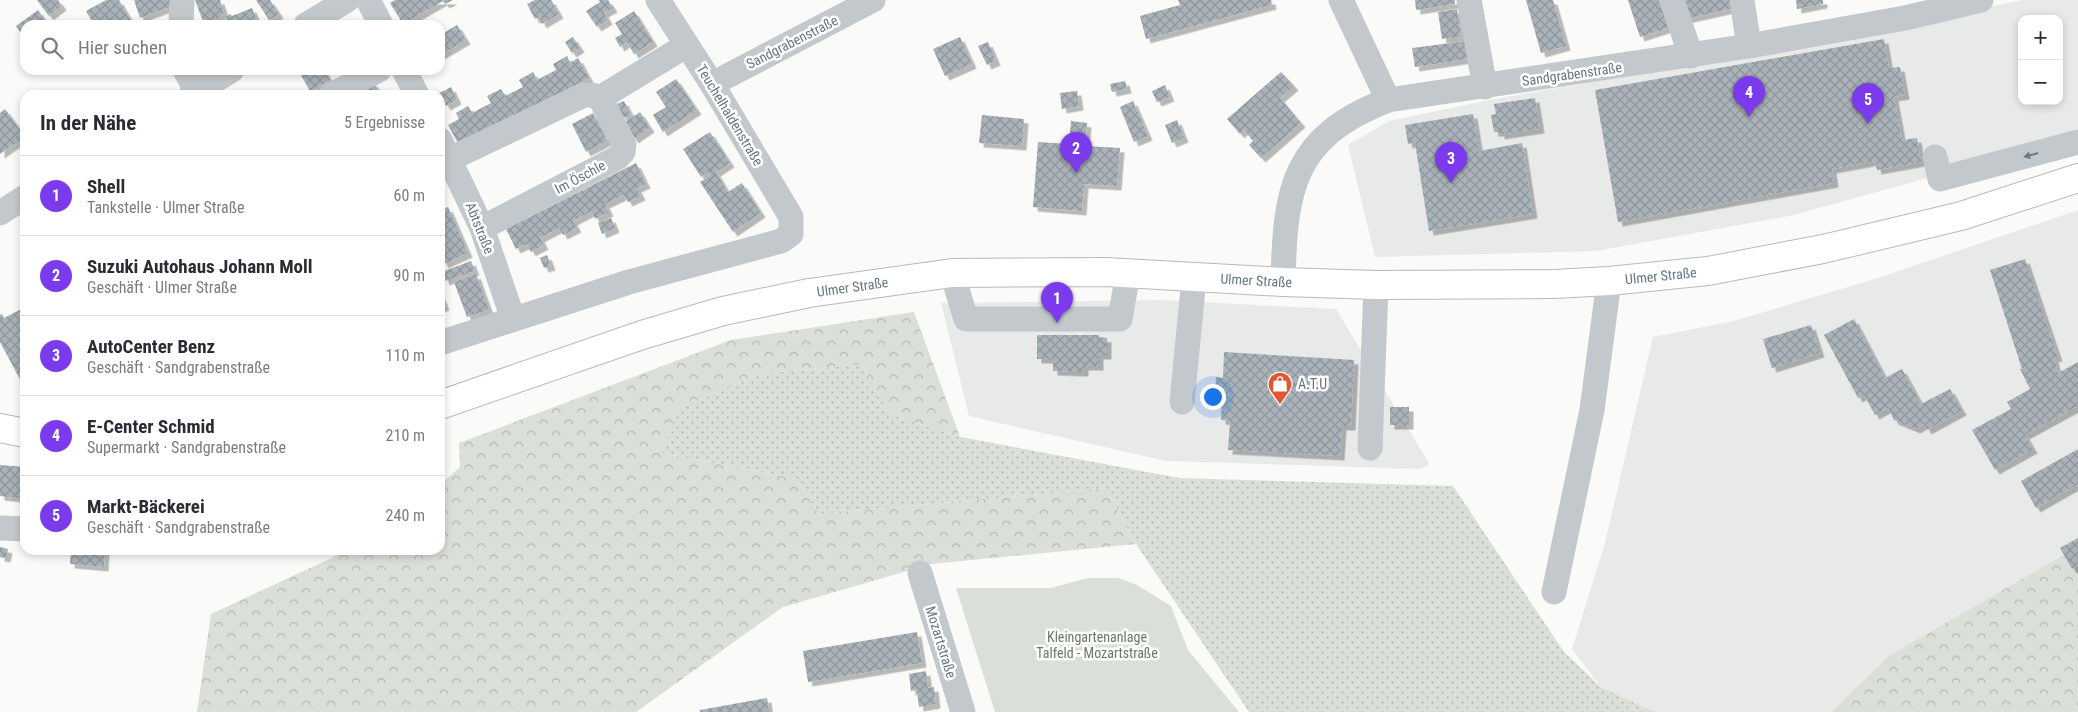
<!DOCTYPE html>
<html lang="de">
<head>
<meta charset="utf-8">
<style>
  body { margin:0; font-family:"Roboto Condensed",sans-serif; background:#f2f2f3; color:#2b2b33 }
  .controls { position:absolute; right:15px; top:15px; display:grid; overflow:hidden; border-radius:10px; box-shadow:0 2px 8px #0003 }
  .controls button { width:45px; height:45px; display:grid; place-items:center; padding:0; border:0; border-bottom:1px solid #e1e1e2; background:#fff; color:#2b2b33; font:25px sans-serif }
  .you { position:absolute; left:1212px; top:396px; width:18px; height:18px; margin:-12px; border:4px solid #fff; border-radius:50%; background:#1a73e8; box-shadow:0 0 0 8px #1a73e833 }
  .badge { display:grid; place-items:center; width:32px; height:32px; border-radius:50%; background:#7c3aed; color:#fff; font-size:16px; font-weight:700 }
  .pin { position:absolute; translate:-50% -41px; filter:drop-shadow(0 1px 2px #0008) }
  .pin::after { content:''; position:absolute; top:26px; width:18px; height:15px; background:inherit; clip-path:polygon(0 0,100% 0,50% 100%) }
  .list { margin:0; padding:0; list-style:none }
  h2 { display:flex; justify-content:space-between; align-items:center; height:65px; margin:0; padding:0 20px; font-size:21px }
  h2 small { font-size:16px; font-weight:400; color:#7c7c81 }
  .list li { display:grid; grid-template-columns:32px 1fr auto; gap:15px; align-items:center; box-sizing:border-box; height:80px; padding:0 20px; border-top:1px solid #e1e1e2 }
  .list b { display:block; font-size:19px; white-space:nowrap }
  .list p { margin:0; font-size:16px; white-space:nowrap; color:#7c7c81 }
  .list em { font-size:16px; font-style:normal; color:#7c7c81 }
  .icon { flex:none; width:28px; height:28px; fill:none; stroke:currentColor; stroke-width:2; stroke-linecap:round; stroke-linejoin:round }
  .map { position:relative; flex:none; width:2078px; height:712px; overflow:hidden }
  .search { position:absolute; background:#fff; box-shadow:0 2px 8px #0003; left:20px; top:20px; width:425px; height:55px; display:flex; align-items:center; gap:12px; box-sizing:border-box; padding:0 18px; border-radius:15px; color:#7c7c81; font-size:19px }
  .panel { position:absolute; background:#fff; box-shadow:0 2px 8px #0003; left:20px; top:90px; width:425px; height:465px; border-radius:15px }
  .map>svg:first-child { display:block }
  .built { fill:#e8e9e9; fill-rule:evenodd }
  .grass { fill:url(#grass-dots) }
  .forest { fill:url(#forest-crowns) }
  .garden { fill:#dadfd7 }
  .building { fill:url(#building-cross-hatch); filter:url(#shadow) }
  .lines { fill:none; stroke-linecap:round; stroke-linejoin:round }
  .major-casing { stroke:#b5babe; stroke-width:30 }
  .minor { stroke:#c3c8cc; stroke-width:25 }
  .major { stroke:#fff; stroke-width:28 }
  .oneway { fill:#6a7a87 }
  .labels { text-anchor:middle; stroke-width:5; stroke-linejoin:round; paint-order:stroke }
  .street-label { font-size:14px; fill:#657683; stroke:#fff }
  .poi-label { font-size:14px; fill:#657683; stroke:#fff; text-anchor:start }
  .park-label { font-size:14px; fill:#687a64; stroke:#fff }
</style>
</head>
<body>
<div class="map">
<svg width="2078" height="712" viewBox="0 0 2078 712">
  <defs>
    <pattern id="grass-dots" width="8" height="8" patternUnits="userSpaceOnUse" patternTransform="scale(1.25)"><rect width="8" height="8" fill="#dadfd7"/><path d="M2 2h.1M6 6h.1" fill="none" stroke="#b4b9b4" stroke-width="1.8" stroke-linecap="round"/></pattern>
    <pattern id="forest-crowns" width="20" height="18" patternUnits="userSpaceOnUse" patternTransform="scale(1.25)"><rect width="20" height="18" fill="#dadfd7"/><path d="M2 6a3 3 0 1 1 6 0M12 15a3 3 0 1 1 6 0" fill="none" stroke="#b4b9b4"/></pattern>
    <pattern id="building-cross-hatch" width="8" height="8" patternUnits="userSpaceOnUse" patternTransform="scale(1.25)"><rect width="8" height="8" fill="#aab3b9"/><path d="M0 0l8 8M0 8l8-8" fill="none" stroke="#8e969c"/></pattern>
    <filter id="shadow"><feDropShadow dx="4.5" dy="4.5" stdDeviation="0" flood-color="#0004"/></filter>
  </defs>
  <rect width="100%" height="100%" fill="#fafaf8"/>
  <!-- built -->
  <path class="built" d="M2022 0H2078V136L1794 215 1596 251 1375 257 1348 145 1389 121 1494 99 1830 41ZM2022 19H2059V101H2022Z
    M2078 210V550L2062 556 1890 655 1831 712H1655L1601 687 1572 649 1605 543 1653 337 1734 321 1878 278Z
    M1160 300 1336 309 1430 465 1420 469 1166 461 969 416 941 303Z"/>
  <!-- grass -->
  <path class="grass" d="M862 364 890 414 960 437 1179 478 1453 486 1564 652 1601 687 1655 712H1249L1136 544 1106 488 819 514 797 479 662 453 677 409 760 374Z"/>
  <!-- forest -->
  <path class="forest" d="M914 312 960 437 890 414 862 364 760 374 677 409 662 453 797 479 819 514 1106 488 1136 544 931 564 783 607 636 712H197L211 614 349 550H440V485L460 467 459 443 731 340Z
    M2078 550V712H1831L1890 655 2062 556Z"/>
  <!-- garden -->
  <path class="garden" d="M1088 578H1118L1137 585 1171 606 1188 650 1239 712H995L956 588H1051Z"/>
  <!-- building -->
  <path class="building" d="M37 0H58L62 6 49 16Z
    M106 0H119L131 21 124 25H94L86 11Z
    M134 0H170L172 6 140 18Z
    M195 0H220L224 13 218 19 204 24Z
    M256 0H270L279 14 269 20Z
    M395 0H453L445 4 443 1 403 24 390 3Z
    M535 0H551L559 14 542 24 539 17 535 19 527 4Z
    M599 0H608L613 8 604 13 608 20 597 27 586 11 600 2Z
    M1178 0H1271L1272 5 1146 39 1140 16 1180 5Z
    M1415 0H1455V4L1416 10Z
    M1526 0H1553L1566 46 1541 53Z
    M1628 0H1659L1668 28 1640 37Z
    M1680 0H1733L1735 8 1685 19Z
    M1796 0H1823V4L1797 9Z
    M252 8 259 25H211L227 19 226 16 230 14 232 16Z
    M1457 9 1461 37 1442 39 1438 12Z
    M38 10 48 25H25V39L16 26Z
    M634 11 653 42 634 54 627 42 620 47 615 38 622 34 615 23Z
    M457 25 466 40 440 55V35Z
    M573 37 580 48 572 53 565 42Z
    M960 37 972 64 945 76 933 49Z
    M1884 39 1889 68 1900 67 1905 95 1894 97 1902 140 1917 138 1921 162 1877 170 1875 161 1832 169 1834 183 1618 222 1595 90Z
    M1466 41 1468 59 1415 67 1412 48Z
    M988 42 996 61 987 65 978 46Z
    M567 56 570 63 578 58 589 78 459 145 448 125 459 119 456 113 468 106 472 113 491 103 487 96 501 89 505 96 523 87 519 80 533 72 537 80 556 70 553 64Z
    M298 70H324L330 80 313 90 315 95H304L310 91Z
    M1281 72 1294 86 1280 98 1301 123 1261 158 1249 145 1253 141 1244 130 1240 134 1227 119Z
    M676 79 697 110 663 132 653 115 666 107 656 92Z
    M1125 81 1127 89 1112 92 1110 84Z
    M373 82 378 90 368 95H361L358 90Z
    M1165 85 1170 97 1157 102 1152 91Z
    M451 87 457 100 446 106 439 93Z
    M1077 91 1079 106 1062 109 1060 93Z
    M1535 98 1540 129 1500 135V132H1494L1491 115 1496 114 1494 104Z
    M624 101 631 115 623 118 617 104Z
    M1133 101 1148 136 1134 142 1120 107Z
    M5 109 25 137 0 154V113Z
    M640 112 650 128 634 139 624 123Z
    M593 113 607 141 586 152 572 124Z
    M1473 114 1479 151 1522 143 1533 214 1429 231 1415 143 1408 144 1405 125Z
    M982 115 1024 119 1022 146 979 143Z
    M1177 120 1184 138 1172 143 1165 125Z
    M1071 121 1087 123 1085 146 1120 148 1117 186 1084 184 1082 211 1033 207 1038 142 1069 144Z
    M710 132 730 163 716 172 728 192 742 183 761 213 733 232 700 182 710 176 708 172 701 177 683 149Z
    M636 163 646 184 637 188 641 196 628 202 624 195 605 204 609 212 595 219 592 211 573 221 577 228 563 235 559 228 540 238 544 245 531 252 527 244 516 249 506 229Z
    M448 207 468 253 444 264 440 254V211Z
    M611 218 615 228 602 234 598 223Z
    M547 255 551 266 544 268 540 258Z
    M2025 259 2058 357 2054 358 2058 373 2078 362V406L2025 435 2033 449 1995 470 1972 430 2011 409 2007 402 2030 389 2020 369H2022L1990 270Z
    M471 261 475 271 445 281 442 272Z
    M476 274 489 310 467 317 454 282Z
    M440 293 445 306 440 308Z
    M25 307V384L23 385 0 342V315L2 314 4 318Z
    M1854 319 1885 378 1902 369 1921 404 1950 389 1962 411 1927 430 1924 424 1916 429 1894 420 1888 408 1875 415 1864 395 1858 398 1824 335Z
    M1811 325 1820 353 1772 368 1763 339Z
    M1037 335H1099V337L1107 338V355H1099V366H1084V372L1053 371V359H1037Z
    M1224 352 1354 360 1351 426H1342L1340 456 1228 450 1230 421 1221 420 1222 394 1215 393 1216 377 1223 378Z
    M1390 407H1409V425H1390Z
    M2078 449V484L2036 508 2021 481Z
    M0 465 25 467V499L0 496Z
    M2078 538V565L2072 569 2060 548Z
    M0 547 8 549 6 558 0 557Z
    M71 550H105L104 567 70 564Z
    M917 632 922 663 808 682 803 651Z
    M926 671 928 688 934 687 936 704 919 707 917 690 911 691 909 674Z
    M767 698 769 712H700V710Z"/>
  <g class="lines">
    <defs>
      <g id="major">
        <path id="s1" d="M440 405 642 335 723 311 809 293 952 273 1106 272 1283 282 1376 285 1554 284 1609 281 1708 271 1823 249 1961 216 2078 178"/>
        <path d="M0 428 25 433"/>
      </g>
    </defs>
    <!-- major casing -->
    <use href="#major" class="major-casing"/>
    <!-- minor -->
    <path class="minor" d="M368 0 381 25
      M1341 0 1388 100
      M1469 0 1485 87
      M1672 0 1691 56
      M1742 0 1749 46
      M181 25 182 0
      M306 25 347 0
      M185 70 197 92
      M404 70 417 95
      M712 84 873 0
      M191 95 232 70
      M331 95 379 70
      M600 98 687 45
      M440 140 482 228 513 319
      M1935 157 1940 179 2078 142
      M450 159 584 95H592L600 98 624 144 623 152 617 158 482 228
      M0 213 25 197
      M952 273 966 319H1120L1128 273
      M1283 282C1285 189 1292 137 1388 100L1749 46 1905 18 1981 0
      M440 343 629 282 781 241 791 234V217L712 84 658 0
      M1182 402 1194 278
      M1370 448 1376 285
      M0 528 25 529
      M920 573 963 712
      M1554 592 1592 410 1609 281"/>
    <!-- major -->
    <use href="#major" class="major"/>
  </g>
  <!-- one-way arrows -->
  <defs><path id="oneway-solid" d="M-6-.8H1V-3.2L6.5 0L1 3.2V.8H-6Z" transform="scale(1.25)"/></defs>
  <use class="oneway" href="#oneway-solid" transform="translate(2031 155) rotate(165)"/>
  <!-- icons -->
  <defs>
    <symbol id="shop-pin" viewBox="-11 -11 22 30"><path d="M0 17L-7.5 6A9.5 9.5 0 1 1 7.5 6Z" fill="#e4572e" stroke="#fff"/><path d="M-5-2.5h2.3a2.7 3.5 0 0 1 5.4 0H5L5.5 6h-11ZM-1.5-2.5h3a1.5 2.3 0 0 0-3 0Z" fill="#fff"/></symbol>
  </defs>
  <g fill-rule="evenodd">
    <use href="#shop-pin" x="1266" y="370" width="28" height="38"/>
  </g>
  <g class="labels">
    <!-- street labels -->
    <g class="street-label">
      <text transform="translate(792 42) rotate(-27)" y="5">Sandgrabenstraße</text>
      <text transform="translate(1572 74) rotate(-8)" y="5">Sandgrabenstraße</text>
      <text transform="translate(730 115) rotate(59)" y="5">Teuchelhaldenstraße</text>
      <text transform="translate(580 177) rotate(-28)" y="5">Im Öschle</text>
      <text transform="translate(480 228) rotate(68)" y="5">Abtstraße</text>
      <text dy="5" stroke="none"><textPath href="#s1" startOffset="1240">Ulmer Straße</textPath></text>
      <text dy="5" stroke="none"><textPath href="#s1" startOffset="835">Ulmer Straße</textPath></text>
      <text dy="5" stroke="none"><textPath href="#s1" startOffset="430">Ulmer Straße</textPath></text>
      <text transform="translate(941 642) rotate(73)" y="5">Mozartstraße</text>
    </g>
    <!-- poi labels -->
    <g class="poi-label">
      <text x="1298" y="389">A.T.U</text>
    </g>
    <!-- park labels -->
    <g class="park-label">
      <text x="1097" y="642">Kleingartenanlage<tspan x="1097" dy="16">Talfeld - Mozartstraße</tspan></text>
    </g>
  </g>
</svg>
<div class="controls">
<button>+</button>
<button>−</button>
</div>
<div class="you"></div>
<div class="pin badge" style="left:1057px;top:323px">1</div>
<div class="pin badge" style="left:1076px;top:173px">2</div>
<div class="pin badge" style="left:1451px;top:183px">3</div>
<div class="pin badge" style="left:1749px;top:117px">4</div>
<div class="pin badge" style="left:1868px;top:124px">5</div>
<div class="search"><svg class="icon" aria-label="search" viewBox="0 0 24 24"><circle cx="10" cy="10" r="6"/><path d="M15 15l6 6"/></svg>Hier suchen</div>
<section class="panel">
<h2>In der Nähe<small>5 Ergebnisse</small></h2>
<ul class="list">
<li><span class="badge">1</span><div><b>Shell</b><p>Tankstelle · Ulmer Straße</p></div><em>60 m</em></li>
<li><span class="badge">2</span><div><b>Suzuki Autohaus Johann Moll</b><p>Geschäft · Ulmer Straße</p></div><em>90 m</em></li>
<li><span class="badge">3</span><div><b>AutoCenter Benz</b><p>Geschäft · Sandgrabenstraße</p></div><em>110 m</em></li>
<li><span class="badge">4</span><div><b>E-Center Schmid</b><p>Supermarkt · Sandgrabenstraße</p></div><em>210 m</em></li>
<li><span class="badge">5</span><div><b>Markt-Bäckerei</b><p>Geschäft · Sandgrabenstraße</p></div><em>240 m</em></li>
</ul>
</section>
</div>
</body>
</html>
